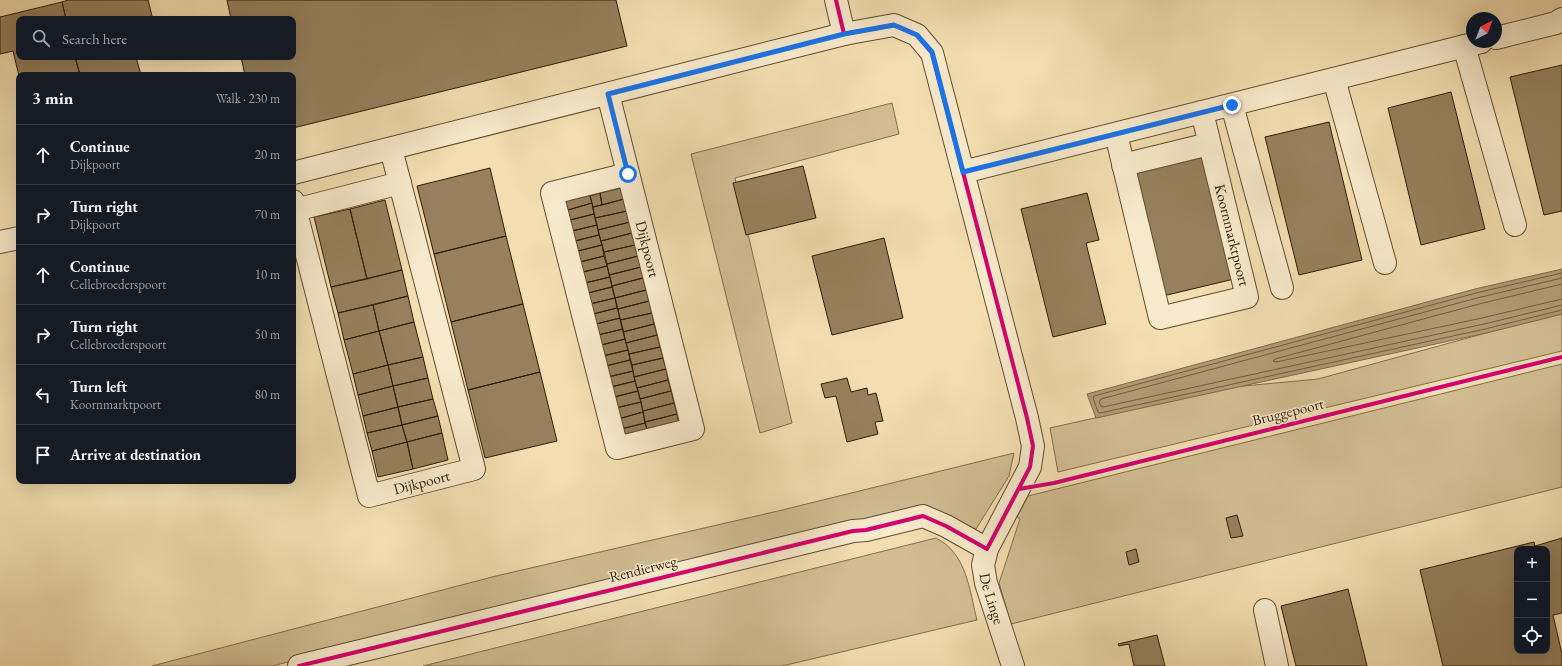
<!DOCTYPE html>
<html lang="en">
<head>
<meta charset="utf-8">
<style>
  body { margin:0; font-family:"EB Garamond",serif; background:#242831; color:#f1f3f6 }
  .controls { position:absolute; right:12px; bottom:12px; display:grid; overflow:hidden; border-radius:8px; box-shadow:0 4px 16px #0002 }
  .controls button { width:36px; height:36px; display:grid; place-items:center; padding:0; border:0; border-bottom:1px solid #363941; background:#171b24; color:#f1f3f6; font:20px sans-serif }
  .compass { position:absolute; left:1466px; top:12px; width:36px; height:36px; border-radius:50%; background:#171b24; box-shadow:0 4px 16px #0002; rotate:42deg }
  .stop { position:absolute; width:12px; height:12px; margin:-9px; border:3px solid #1a73e8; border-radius:50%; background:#fff }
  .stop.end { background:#1a73e8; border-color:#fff; box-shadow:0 1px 4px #0008 }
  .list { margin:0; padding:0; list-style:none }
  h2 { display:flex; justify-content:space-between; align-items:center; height:52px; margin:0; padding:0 16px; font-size:17px }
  h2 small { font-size:13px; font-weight:400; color:#9ea1a6 }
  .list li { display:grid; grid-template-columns:26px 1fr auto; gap:12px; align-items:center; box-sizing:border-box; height:60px; padding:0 16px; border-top:1px solid #363941 }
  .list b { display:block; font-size:15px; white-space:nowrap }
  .list p { margin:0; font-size:13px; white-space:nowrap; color:#9ea1a6 }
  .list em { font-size:13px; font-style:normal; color:#9ea1a6 }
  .icon { flex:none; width:22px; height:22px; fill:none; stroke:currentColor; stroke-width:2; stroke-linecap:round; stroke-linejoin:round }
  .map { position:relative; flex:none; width:1562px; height:666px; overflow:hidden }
  .search { position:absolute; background:#171b24; box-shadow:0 4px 16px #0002; left:16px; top:16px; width:280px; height:44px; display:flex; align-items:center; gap:10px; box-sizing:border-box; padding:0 14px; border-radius:8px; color:#9ea1a6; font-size:15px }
  .panel { position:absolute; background:#171b24; box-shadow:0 4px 16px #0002; left:16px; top:72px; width:280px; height:412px; border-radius:8px }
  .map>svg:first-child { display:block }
  .green { fill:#d2bd93; stroke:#826c4b }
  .water { fill:#b19c76; stroke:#7e6848 }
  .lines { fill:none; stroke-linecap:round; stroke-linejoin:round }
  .shore { stroke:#715c3c; stroke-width:1 }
  .building { fill:#96805d; stroke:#311b03; fill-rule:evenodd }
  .minor-casing { stroke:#624c2e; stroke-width:24 }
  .minor { stroke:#f7eacc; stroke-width:22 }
  .cycleway-casing { stroke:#f7eacc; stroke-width:6 }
  .cycleway { stroke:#d6006c; stroke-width:4 }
  .route { stroke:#1a73e8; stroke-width:5 }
  .labels { text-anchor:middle; stroke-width:3; stroke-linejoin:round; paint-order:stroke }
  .street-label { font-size:15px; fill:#311b03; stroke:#f7eacc }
</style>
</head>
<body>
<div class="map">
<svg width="1562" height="666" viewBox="0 0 1562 666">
  <rect width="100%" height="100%" fill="#f3deb1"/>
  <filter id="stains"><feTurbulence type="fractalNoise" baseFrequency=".005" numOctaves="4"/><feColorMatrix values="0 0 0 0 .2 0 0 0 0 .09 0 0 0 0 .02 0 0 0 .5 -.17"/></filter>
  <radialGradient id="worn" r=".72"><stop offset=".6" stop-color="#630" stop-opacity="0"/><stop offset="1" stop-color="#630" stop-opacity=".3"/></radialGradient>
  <!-- green -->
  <path class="green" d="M892 103 899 134 735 178 792 423 760 433 691 154Z
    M1562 314V351L1058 472 1050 428 1233 387 1318 379 1486 333Z
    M1562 364V487L1011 624 999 583 1020 519 1017 517 1028 496Z
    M1014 453 1009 476 976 529 925 507 525 603 272 666H152L496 576 778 511Z
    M936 538C967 554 969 589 977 620L782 666H423Z"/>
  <!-- water -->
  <path class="water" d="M1562 269V314L1486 333 1096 418 1087 394 1475 289Z"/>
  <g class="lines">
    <!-- shore -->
    <path class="shore" d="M1562 273 1476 293 1094 396 1093 398 1098 412 1100 413 1485 329 1562 310
      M1562 278 1477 298 1101 399 1099 402 1101 406 1103 407 1484 324 1562 305
      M1562 284 1479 304 1275 359 1273 361 1276 362 1482 318 1562 299"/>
  </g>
  <!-- building -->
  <path class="building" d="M68 0H148L152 16 141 19H66L62 2Z
    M227 0H616L627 46 293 128V75H245L241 57H293V19H231Z
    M62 2 66 19H19V57H75L80 75H19V76L13 51 0 54V17Z
    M75 57H136L141 75H80Z
    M1562 65V211L1544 215 1510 77Z
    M1451 92 1485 229 1421 245 1388 108Z
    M1329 122 1362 260 1299 275 1265 137Z
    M1202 153 1234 279 1163 296 1132 170Z
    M803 166 816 218 746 235 733 183Z
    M490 168 506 236 434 254 417 186Z
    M621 188 624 199 602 205 600 193Z
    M589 193 592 203 568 210 565 199Z
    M600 193 602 205 593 207 590 196Z
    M1087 193 1099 240 1086 243 1106 324 1053 337 1021 209Z
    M624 199 627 211 595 218 593 207Z
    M385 200 402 270 367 279 350 209Z
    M592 203 594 214 570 220 568 210Z
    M350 209 367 279 331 287 314 217Z
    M627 211 630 222 598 230 595 218Z
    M594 214 597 225 572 231 570 220Z
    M630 222 632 233 601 241 598 230Z
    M597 225 599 235 575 241 572 231Z
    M632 233 635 245 604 252 601 241Z
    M599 235 602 245 578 251 575 241Z
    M506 236 523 304 451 322 434 254Z
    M884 238 903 318 832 335 812 256Z
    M602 245 604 256 580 262 578 251Z
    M635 245 638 256 607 264 604 252Z
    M604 256 607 266 583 272 580 262Z
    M638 256 641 267 609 275 607 264Z
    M607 266 610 277 585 283 583 272Z
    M641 267 643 278 612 286 609 275Z
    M402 270 408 296 338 313 331 287Z
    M610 277 612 287 588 293 585 283Z
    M643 278 646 290 615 298 612 286Z
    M612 287 615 298 590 304 588 293Z
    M646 290 649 301 618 309 615 298Z
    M408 296 414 322 379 331 373 305Z
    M615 298 617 308 593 314 590 304Z
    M649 301 652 313 620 320 618 309Z
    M523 304 540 372 468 390 451 322Z
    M373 305 379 331 344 340 338 313Z
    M617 308 620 318 596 324 593 314Z
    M652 313 654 324 623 332 620 320Z
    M620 318 623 329 598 335 596 324Z
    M414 322 423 357 388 365 379 331Z
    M654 324 657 335 626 343 623 332Z
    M623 329 625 339 601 345 598 335Z
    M379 331 388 365 353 374 344 340Z
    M657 335 660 347 629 354 626 343Z
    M625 339 628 350 603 356 601 345Z
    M660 347 663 358 632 365 629 354Z
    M628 350 630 360 606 366 603 356Z
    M423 357 428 378 393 386 388 365Z
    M663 358 666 369 634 377 632 365Z
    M630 360 633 371 608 377 606 366Z
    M388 365 393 386 358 395 353 374Z
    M666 369 668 380 637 388 634 377Z
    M633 371 635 381 611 387 608 377Z
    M540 372 557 441 485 458 468 390Z
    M428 378 433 399 398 407 393 386Z
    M847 378 851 392 867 388 868 395 876 393 883 421 875 422 878 434 847 442 836 396 825 398 821 384Z
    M668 380 671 391 640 399 637 388Z
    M635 381 638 391 614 397 611 387Z
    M393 386 398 407 363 416 358 395Z
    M638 391 641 402 616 408 614 397Z
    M671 391 674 403 643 411 640 399Z
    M433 399 438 416 402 425 398 407Z
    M641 402 643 412 618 419 616 408Z
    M674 403 677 414 645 422 643 411Z
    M398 407 402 425 367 433 363 416Z
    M643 412 645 423 621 429 618 419Z
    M677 414 679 426 648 433 645 422Z
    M438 416 442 433 407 442 402 425Z
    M645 423 648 433 624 439 621 429Z
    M402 425 407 442 372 451 367 433Z
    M442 433 448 460 413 469 407 442Z
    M407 442 413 469 378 477 372 451Z
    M1237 515 1243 536 1231 538 1226 518Z
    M1562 538V613L1553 615 1562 654V666H1443L1420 570 1534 542 1535 546ZM1517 549H1547V651H1517Z
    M1136 549 1139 562 1129 565 1126 552Z
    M1348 589 1367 666H1296L1281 606Z
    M1157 635 1165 666H1134L1129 644 1119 646 1118 644Z"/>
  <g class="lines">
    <defs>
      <g id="minor">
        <path id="s1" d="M836 0 844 34 894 25 917 35 932 53 1027 418 1033 446 1030 467 987 549 983 565 986 583 1013 666"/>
        <path d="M1496 38 1556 23 1562 19"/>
        <path d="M1464 46 1515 225"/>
        <path d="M1334 79 1385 263"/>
        <path id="s2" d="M608 94 693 429 617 448 552 193 628 174"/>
        <path d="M1232 105 1282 288"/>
        <path d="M1116 134 1160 318 1247 297 1202 112"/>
        <path d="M1123 165 1209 144"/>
        <path d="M963 172 1481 42"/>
        <path d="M293 173 844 34"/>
        <path id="s3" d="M293 201 369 496 474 469 391 149"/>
        <path d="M295 210 400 183"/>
        <path d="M0 242 19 238"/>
        <path d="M1265 610 1277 666"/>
        <path d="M299 666 853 531 866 530 923 516 946 526 987 549"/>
      </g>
    </defs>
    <!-- minor casing -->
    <use href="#minor" class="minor-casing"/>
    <!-- minor -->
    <use href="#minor" class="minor"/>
    <defs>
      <path id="cycleway" d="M1019 489 1054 483 1562 357
        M299 666 853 531 866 530 923 516 946 526 987 549 1030 467 1033 446 1027 418 932 53 917 35 894 25 844 34 836 0"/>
    </defs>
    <!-- cycleway casing -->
    <use href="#cycleway" class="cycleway-casing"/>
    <!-- cycleway -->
    <use href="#cycleway" class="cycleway"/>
  </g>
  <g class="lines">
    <!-- route -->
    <path class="route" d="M628 174 608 94 844 34 894 25 917 35 932 52 963 172 1232 105"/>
  </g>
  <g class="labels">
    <!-- street labels -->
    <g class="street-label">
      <text transform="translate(1232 235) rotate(76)" y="5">Koornmarktpoort</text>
      <text dy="5" stroke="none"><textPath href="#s2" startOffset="160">Dijkpoort</textPath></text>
      <text transform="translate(1288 412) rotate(-14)" y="5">Bruggepoort</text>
      <text dy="5" stroke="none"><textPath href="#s3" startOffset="359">Dijkpoort</textPath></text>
      <text transform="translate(643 569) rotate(-14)" y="5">Rendierweg</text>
      <text dy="5" stroke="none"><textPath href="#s1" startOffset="705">De Linge</textPath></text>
    </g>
  </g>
  <rect width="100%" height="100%" filter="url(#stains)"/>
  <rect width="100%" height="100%" fill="url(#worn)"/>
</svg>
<div class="controls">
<button>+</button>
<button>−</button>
<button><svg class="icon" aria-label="locate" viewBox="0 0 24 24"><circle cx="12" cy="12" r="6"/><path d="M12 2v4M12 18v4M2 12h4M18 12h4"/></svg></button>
</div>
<svg class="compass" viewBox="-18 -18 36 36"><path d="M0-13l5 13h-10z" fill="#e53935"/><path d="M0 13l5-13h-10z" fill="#9ea1a6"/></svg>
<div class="stop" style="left:628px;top:174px"></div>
<div class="stop end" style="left:1232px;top:105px"></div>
<div class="search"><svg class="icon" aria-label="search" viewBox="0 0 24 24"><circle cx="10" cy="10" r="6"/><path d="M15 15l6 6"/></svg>Search here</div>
<section class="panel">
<h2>3 min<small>Walk · 230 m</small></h2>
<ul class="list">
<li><svg class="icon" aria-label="ahead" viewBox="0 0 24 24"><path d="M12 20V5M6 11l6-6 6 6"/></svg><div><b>Continue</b><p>Dijkpoort</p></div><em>20 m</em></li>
<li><svg class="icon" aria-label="right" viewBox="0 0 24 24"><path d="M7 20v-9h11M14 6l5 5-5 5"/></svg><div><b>Turn right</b><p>Dijkpoort</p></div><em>70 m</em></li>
<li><svg class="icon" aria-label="ahead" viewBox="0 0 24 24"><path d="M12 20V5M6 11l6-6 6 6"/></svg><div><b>Continue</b><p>Cellebroederspoort</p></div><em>10 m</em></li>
<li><svg class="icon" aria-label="right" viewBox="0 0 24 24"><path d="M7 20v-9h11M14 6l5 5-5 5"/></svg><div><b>Turn right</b><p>Cellebroederspoort</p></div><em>50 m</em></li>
<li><svg class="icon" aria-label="left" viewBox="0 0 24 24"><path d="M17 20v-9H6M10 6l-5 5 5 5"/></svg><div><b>Turn left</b><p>Koornmarktpoort</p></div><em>80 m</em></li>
<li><svg class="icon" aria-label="arrive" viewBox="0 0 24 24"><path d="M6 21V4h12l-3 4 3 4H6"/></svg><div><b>Arrive at destination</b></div></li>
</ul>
</section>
</div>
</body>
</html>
